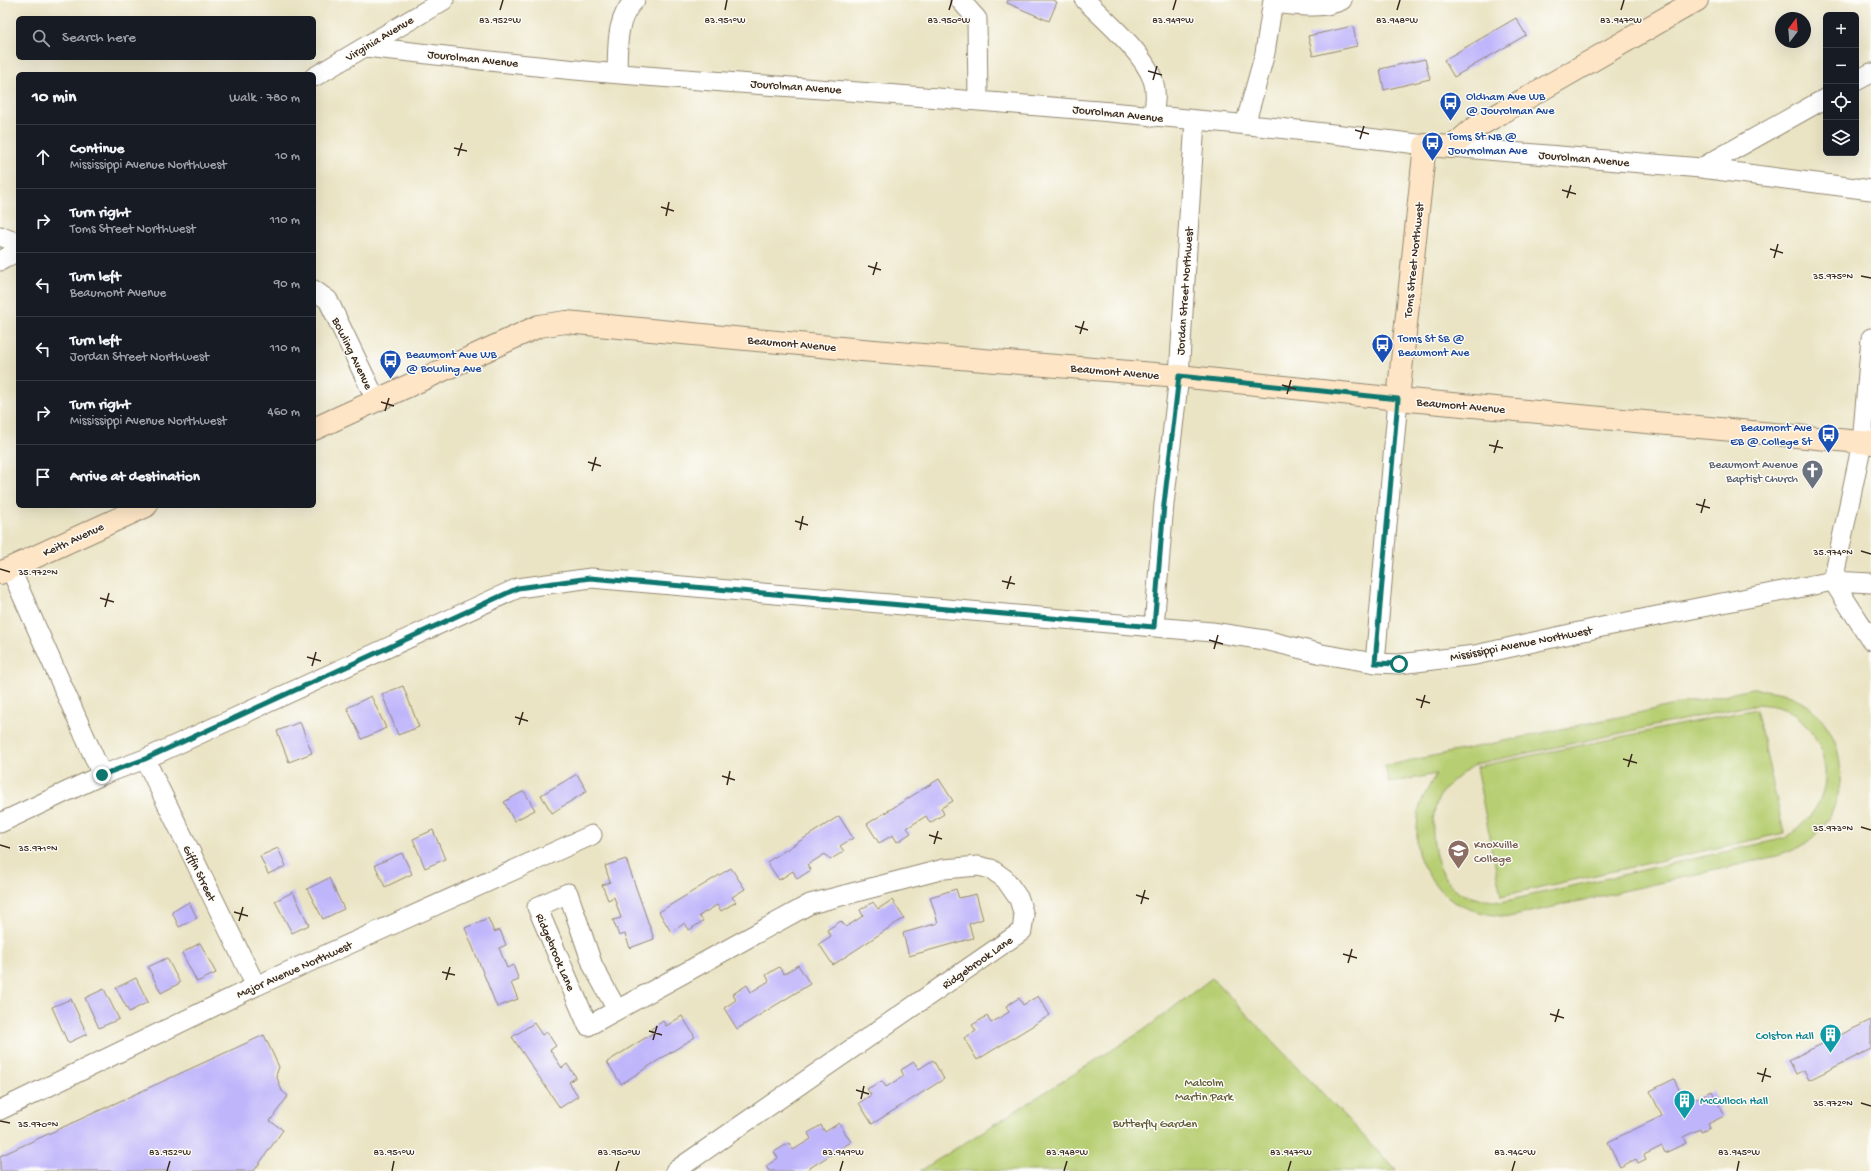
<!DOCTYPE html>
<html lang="en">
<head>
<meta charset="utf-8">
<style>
  body { margin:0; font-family:"Gochi Hand",sans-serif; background:#20242c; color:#f1f3f6 }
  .controls { position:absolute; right:12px; top:12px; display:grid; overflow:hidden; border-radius:6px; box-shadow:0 4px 16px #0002 }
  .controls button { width:36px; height:36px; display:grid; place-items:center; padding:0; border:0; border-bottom:1px solid #363941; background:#171b24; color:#f1f3f6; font:20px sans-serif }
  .compass { position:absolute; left:1775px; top:12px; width:36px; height:36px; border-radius:50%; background:#171b24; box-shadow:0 4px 16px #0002; rotate:16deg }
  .stop { position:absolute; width:12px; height:12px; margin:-9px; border:3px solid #0f766e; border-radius:50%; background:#fff }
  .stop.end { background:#0f766e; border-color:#fff; box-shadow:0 1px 4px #0008 }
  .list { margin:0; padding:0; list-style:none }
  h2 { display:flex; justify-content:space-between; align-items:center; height:52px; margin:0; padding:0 16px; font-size:17px }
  h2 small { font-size:13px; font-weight:400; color:#9ea1a6 }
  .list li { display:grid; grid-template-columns:26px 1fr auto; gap:12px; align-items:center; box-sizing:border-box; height:64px; padding:0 16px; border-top:1px solid #363941 }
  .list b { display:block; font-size:15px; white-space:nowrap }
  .list p { margin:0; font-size:13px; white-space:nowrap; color:#9ea1a6 }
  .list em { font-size:13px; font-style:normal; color:#9ea1a6 }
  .icon { flex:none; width:22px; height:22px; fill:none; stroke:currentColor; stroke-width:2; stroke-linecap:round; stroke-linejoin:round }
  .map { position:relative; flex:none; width:1871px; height:1171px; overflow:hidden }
  .search { position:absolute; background:#171b24; box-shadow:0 4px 16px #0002; left:16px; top:16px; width:300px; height:44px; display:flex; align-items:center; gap:10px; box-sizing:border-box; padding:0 14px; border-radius:6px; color:#9ea1a6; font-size:15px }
  .panel { position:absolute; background:#171b24; box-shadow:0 4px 16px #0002; left:16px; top:72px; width:300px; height:436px; border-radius:6px }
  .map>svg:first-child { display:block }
  .green { fill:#b7ce72; stroke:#797c48; fill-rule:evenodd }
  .building { fill:#bfb5fb }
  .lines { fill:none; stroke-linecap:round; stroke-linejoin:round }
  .street-casing { stroke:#928771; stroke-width:21 }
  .secondary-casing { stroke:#928771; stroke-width:24 }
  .street { stroke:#fff; stroke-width:19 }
  .secondary { stroke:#fde5c5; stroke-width:22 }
  .route { stroke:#0f766e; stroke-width:5 }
  .ticks { fill:none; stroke:#3b2a1e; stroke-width:1.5 }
  .labels { text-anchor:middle; stroke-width:3; stroke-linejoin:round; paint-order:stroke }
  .street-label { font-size:12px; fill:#3b2a1e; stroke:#fdfcf7 }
  .transit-label { font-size:12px; fill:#164399; stroke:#fdfcf7; text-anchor:start }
  .worship-label { font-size:12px; fill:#5b616d; stroke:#fdfcf7; text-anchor:end }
  .education-label { font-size:12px; fill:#785e54; stroke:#fdfcf7; text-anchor:start }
  .culture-label { font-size:12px; fill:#0d838f; stroke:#fdfcf7; text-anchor:end }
  .park-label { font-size:12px; fill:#605b37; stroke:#fdfcf7 }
  .ticks-label { font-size:10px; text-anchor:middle; fill:#3b2a1e; stroke:#fdfcf7; stroke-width:3; stroke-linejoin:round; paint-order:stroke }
</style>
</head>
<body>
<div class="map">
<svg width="1871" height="1171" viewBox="0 0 1871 1171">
  <rect width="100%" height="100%" fill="#fdfcf7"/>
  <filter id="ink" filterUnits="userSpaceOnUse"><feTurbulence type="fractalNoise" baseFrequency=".025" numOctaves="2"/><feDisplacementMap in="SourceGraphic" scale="8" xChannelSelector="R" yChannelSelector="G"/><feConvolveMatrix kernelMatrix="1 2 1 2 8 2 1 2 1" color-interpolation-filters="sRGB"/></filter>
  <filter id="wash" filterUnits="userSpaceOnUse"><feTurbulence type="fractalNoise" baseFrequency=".012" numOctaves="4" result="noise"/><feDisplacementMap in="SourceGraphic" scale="16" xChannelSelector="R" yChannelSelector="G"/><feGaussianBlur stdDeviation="0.9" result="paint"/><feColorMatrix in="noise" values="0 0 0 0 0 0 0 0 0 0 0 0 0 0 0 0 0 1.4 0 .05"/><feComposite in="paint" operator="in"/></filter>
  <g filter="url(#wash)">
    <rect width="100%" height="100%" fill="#eae4c4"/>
    <!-- green -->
    <path class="green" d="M1752 689C1766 690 1780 691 1793 697 1854 725 1856 813 1800 847 1793 851 1784 853 1777 856L1509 917C1490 915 1473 912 1456 903 1440 895 1423 870 1418 853 1416 843 1417 820 1419 810 1422 797 1430 785 1436 774L1389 783 1385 766ZM1757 704C1764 705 1771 705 1778 707 1812 716 1834 761 1822 794 1816 813 1802 826 1786 838L1501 902C1487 900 1472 899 1459 892 1433 877 1425 819 1441 794 1449 782 1464 772 1476 764Z
      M1756 709 1784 833 1501 896 1476 767Z
      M1212 978 1397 1171H920L1144 1030Z"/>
    <g id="blocks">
      <!-- building -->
      <path class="building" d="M1008 0H1052L1057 2 1049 21 1007 3Z
        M1516 18 1526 35 1454 77 1444 60Z
        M1353 26 1357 46 1313 56 1308 36Z
        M1425 59 1430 79 1384 90 1380 69Z
        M403 686 419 727 398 735 382 694Z
        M371 696 386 728 362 739 347 708Z
        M300 722 312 753 289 762 277 731Z
        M577 774 587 791 552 813 541 795Z
        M939 779 953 801 941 808 944 814 930 823 926 816 907 828 911 833 897 842 893 835 879 843 867 824Z
        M524 791 535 810 514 821 504 802Z
        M839 816 853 838 840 846 844 851 830 860 825 854 807 865 811 870 797 879 793 871 779 880 767 862Z
        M433 830 445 859 425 868 413 839Z
        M278 848 286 866 268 874 260 856Z
        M402 853 412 874 385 887 375 865Z
        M626 859 654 939 630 948 625 934 619 936 613 920 621 918 614 897 608 900 602 885 610 882 605 866Z
        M731 868 745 889 732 897 736 902 721 911 717 905 699 916 703 921 689 930 685 923 671 932 659 912Z
        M329 878 344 909 323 919 307 889Z
        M956 889 959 898 976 894 983 919 969 924 973 938 909 956 903 933 938 923 930 897Z
        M293 892 309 925 292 933 275 901Z
        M892 900 904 918 833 965 819 944 831 936 827 930 841 921 846 927 863 916 860 910 873 902 878 909Z
        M189 902 197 918 179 927 172 912Z
        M488 918 494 932 500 930 506 945 499 948 507 968 513 965 519 980 511 983 518 999 497 1007 465 928Z
        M200 943 216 973 197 982 182 953Z
        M167 958 180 983 161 993 148 967Z
        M798 965 810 984 737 1029 724 1008 736 1000 733 994 747 985 751 992 769 981 766 975 779 967 784 974Z
        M136 978 148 1002 129 1012 116 988Z
        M104 989 119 1019 99 1028 85 998Z
        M1038 996 1050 1015 977 1060 964 1038 976 1031 972 1025 987 1016 991 1023 1009 1012 1006 1006 1019 998 1023 1005Z
        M71 999 87 1034 68 1043 52 1007Z
        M682 1016 695 1037 621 1084 607 1062 653 1033 651 1029 663 1021 666 1026Z
        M1871 1020V1049L1809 1080 1804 1070 1796 1074 1789 1060Z
        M534 1023 542 1035 547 1032 556 1046 550 1050 562 1068 567 1064 576 1077 569 1082 578 1096 560 1108 512 1037Z
        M264 1035 279 1067 276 1075 282 1091 288 1096 270 1121 283 1130 254 1171H0V1156Z
        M933 1060 944 1079 872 1124 859 1103 871 1095 867 1089 882 1081 886 1087 904 1076 901 1070 914 1062 919 1069Z
        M1674 1079 1686 1104 1712 1091 1724 1116 1708 1124 1710 1128 1701 1132 1700 1129 1683 1137 1686 1143 1665 1153 1662 1146 1644 1155 1646 1159 1638 1163 1636 1159 1620 1167 1608 1142 1662 1116 1650 1091Z
        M839 1123 851 1142 805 1171H769L766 1166 778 1158 774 1152 789 1143 793 1150 811 1139 808 1133 821 1125 825 1132Z"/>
    </g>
  </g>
  <g filter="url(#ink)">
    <use href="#blocks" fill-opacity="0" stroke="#928771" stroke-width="1"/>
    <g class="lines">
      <defs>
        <path id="street" d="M960 0 977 19 978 99
          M1085 0C1106 21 1143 52 1153 80 1157 92 1155 104 1153 117
          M1273 3C1295 5 1322 10 1342 0
          M365 47C450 56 535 67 620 74 889 95 1158 111 1425 145
          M617 73C618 48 615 19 635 0
          M314 77 444 0
          M1856 81 1871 73
          M1245 125 1265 53 1273 0
          M1452 147 1701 168 1871 190
          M1701 168 1826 98
          M0 236 18 243
          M0 261 18 251
          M314 290 328 300 376 400
          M1871 338 1862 443 1833 581 1871 640
          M10 568 102 775
          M1154 627 1164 504 1179 376 1195 121
          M1375 663 1398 399
          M145 759 256 986
          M0 823 102 775 145 759 518 588 591 578 1212 632 1265 640 1322 654 1375 663 1399 664 1475 655 1602 627 1833 581 1871 583
          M617 1010 593 966 568 893 537 907 588 1026 810 904 944 869 978 866 991 869 1005 879 1019 899 1024 916 1022 931 675 1171
          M0 1110 256 986 592 835"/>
        <path id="secondary" d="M1398 399 1425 145 1452 147 1473 129 1697 0
          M314 429 539 326 566 322 862 350 1179 376 1398 399 1871 443
          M0 573 146 506"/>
      </defs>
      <!-- street casing -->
      <use href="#street" class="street-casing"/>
      <!-- secondary casing -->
      <use href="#secondary" class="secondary-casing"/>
      <!-- street -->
      <use href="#street" class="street"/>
      <!-- secondary -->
      <use href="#secondary" class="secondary"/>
    </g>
  </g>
  <g class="lines" filter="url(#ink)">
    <!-- route -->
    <path class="route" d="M102 775 145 759 518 588 590 578 1154 627 1164 504 1179 376 1398 399 1375 663 1399 664"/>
  </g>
  <!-- ticks -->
  <path class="ticks" d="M500 10 503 0M725 10 727 0M949 10 952 0M1173 10 1176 0M1397 10 1400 0M1621 10 1624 0M1148 71 1162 75M1153 80 1157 66M1355 130 1369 134M1360 139 1364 126M454 148 467 151M458 156 462 143M1562 190 1576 194M1567 198 1571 185M661 207 674 211M666 216 669 202M1770 249 1783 253M1774 258 1778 244M868 266 881 270M873 275 877 262M1861 276 1871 278M1075 326 1088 330M1080 334 1084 321M1282 385 1296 389M1287 394 1291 380M381 402 394 406M385 411 389 398M1489 445 1503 448M1494 453 1498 440M588 462 601 466M592 471 596 457M1696 504 1710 508M1701 513 1705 499M795 521 808 525M800 530 803 516M1861 551 1871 554M0 569 10 572M1002 581 1015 584M1007 589 1011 576M100 598 114 602M105 607 109 593M1209 640 1223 644M1214 649 1218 635M307 657 321 661M312 666 316 652M1416 699 1430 703M1421 708 1425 695M515 717 528 721M519 725 523 712M1623 759 1637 763M1628 767 1632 754M722 776 735 780M727 785 730 771M1861 827 1871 830M929 835 942 839M934 844 938 831M0 845 10 848M1136 895 1149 899M1141 904 1145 890M234 912 248 916M239 921 243 907M1343 954 1357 958M1348 963 1352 949M442 972 455 975M446 980 450 967M1550 1014 1564 1018M1555 1022 1559 1009M649 1031 662 1035M653 1040 657 1026M1757 1073 1771 1077M1762 1082 1766 1068M856 1090 869 1094M861 1099 864 1086M1861 1103 1871 1106M0 1121 10 1123M167 1171 170 1161M392 1171 394 1161M616 1171 619 1161M840 1171 843 1161M1064 1171 1067 1161M1288 1171 1291 1161M1512 1171 1515 1161M1737 1171 1739 1161"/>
  <!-- icons -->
  <defs>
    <symbol id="bus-pin" viewBox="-11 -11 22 30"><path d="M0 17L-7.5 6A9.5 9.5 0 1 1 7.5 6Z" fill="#1a4fb4" stroke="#fdfcf7"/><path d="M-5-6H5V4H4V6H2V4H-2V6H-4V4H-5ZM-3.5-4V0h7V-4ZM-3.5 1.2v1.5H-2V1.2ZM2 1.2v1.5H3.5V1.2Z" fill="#fff"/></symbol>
    <symbol id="church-pin" viewBox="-11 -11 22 30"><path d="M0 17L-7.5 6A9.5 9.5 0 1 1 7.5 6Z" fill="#6b7280" stroke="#fdfcf7"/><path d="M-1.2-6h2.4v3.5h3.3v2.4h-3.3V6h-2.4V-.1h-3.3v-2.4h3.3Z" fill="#fff"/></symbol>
    <symbol id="university-pin" viewBox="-11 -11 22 30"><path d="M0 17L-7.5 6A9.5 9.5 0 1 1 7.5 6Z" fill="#8d6e63" stroke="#fdfcf7"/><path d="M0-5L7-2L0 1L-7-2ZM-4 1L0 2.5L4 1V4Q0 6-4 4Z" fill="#fff"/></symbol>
    <symbol id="building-pin" viewBox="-11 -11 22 30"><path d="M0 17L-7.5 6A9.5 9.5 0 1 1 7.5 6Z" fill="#0f9aa8" stroke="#fdfcf7"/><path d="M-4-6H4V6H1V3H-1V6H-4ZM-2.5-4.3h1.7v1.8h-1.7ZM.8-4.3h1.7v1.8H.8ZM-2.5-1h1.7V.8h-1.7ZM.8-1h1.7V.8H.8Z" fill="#fff"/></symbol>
  </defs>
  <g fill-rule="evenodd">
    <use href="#bus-pin" x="1438" y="90" width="25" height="34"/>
    <use href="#bus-pin" x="1420" y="130" width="25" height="34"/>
    <use href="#bus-pin" x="1370" y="332" width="25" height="34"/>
    <use href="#bus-pin" x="378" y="348" width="25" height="34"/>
    <use href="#bus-pin" x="1816" y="422" width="25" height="34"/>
    <use href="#church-pin" x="1800" y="458" width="25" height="34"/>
    <use href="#university-pin" x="1446" y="838" width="25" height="34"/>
    <use href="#building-pin" x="1818" y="1022" width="25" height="34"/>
    <use href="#building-pin" x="1672" y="1088" width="25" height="34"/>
  </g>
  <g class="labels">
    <!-- street labels -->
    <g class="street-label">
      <text transform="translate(379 38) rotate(-31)" y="4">Virginia Avenue</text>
      <text transform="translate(473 58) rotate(6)" y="4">Jourolman Avenue</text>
      <text transform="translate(796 86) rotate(4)" y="4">Jourolman Avenue</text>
      <text transform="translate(1118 113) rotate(6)" y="4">Jourolman Avenue</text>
      <text transform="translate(1584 158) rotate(5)" y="4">Jourolman Avenue</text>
      <text transform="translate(1413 260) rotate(-84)" y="4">Toms Street Northwest</text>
      <text transform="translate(1184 291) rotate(-86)" y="4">Jordan Street Northwest</text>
      <text transform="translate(792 343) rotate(5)" y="4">Beaumont Avenue</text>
      <text transform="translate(353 353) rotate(64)" y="4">Bowling Avenue</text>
      <text transform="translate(1115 371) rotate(5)" y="4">Beaumont Avenue</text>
      <text transform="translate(1461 405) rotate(5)" y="4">Beaumont Avenue</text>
      <text transform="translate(73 539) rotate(-25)" y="4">Keith Avenue</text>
      <text transform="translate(1521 643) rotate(-11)" y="4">Mississippi Avenue Northwest</text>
      <text transform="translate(200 873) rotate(64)" y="4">Giffin Street</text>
      <text transform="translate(556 952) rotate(67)" y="4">Ridgebrook Lane</text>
      <text transform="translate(977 962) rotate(-35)" y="4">Ridgebrook Lane</text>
      <text transform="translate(294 969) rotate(-24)" y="4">Major Avenue Northwest</text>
    </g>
    <!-- transit labels -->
    <g class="transit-label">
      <text x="1466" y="100">Oldham Ave WB<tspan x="1466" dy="14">@ Jourolman Ave</tspan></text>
      <text x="1448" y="140">Toms St NB @<tspan x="1448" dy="14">Journolman Ave</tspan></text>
      <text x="1398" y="342">Toms St SB @<tspan x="1398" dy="14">Beaumont Ave</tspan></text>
      <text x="406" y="358">Beaumont Ave WB<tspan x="406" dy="14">@ Bowling Ave</tspan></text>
      <text x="1812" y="431" text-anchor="end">Beaumont Ave<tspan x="1812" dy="14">EB @ College St</tspan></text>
    </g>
    <!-- worship labels -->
    <g class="worship-label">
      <text x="1798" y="468">Beaumont Avenue<tspan x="1798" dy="14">Baptist Church</tspan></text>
    </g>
    <!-- education labels -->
    <g class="education-label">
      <text x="1474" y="848">Knoxville<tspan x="1474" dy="14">College</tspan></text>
    </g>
    <!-- culture labels -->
    <g class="culture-label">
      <text x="1814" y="1039">Colston Hall</text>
      <text x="1700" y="1104" text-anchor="start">McCulloch Hall</text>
    </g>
    <!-- park labels -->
    <g class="park-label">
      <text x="1204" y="1086">Malcolm<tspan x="1204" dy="14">Martin Park</tspan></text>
      <text x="1155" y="1127">Butterfly Garden</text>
    </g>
  </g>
  <g class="ticks-label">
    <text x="500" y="23">83.952°W</text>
    <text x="725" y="23">83.951°W</text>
    <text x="949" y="23">83.950°W</text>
    <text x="1173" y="23">83.949°W</text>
    <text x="1397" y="23">83.948°W</text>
    <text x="1621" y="23">83.947°W</text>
    <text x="1833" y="279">35.975°N</text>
    <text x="1833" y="555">35.974°N</text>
    <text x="38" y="575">35.972°N</text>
    <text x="1833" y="831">35.973°N</text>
    <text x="38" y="851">35.971°N</text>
    <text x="1833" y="1106">35.972°N</text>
    <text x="38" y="1127">35.970°N</text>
    <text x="170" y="1155">83.952°W</text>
    <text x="394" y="1155">83.951°W</text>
    <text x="619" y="1155">83.950°W</text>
    <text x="843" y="1155">83.949°W</text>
    <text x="1067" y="1155">83.948°W</text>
    <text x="1291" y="1155">83.947°W</text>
    <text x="1515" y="1155">83.946°W</text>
    <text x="1739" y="1155">83.945°W</text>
  </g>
</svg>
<div class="controls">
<button>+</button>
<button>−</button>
<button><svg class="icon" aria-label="locate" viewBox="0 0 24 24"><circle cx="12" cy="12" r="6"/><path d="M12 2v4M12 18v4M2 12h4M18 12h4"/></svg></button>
<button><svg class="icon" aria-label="layers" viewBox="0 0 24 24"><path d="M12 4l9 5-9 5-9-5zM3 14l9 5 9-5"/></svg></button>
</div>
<svg class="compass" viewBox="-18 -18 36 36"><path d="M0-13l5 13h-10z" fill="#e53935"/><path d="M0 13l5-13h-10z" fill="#9ea1a6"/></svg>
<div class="stop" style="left:1399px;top:664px"></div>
<div class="stop end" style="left:102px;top:775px"></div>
<div class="search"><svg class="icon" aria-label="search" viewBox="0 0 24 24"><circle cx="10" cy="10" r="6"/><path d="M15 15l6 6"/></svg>Search here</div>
<section class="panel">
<h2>10 min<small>Walk · 780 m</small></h2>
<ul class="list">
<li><svg class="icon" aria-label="ahead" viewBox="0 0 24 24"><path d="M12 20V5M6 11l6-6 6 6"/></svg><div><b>Continue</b><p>Mississippi Avenue Northwest</p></div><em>10 m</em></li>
<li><svg class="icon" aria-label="right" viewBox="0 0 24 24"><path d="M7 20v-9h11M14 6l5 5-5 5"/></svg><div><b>Turn right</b><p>Toms Street Northwest</p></div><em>110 m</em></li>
<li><svg class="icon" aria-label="left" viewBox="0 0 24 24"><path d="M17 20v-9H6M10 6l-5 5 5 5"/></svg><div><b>Turn left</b><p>Beaumont Avenue</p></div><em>90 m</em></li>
<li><svg class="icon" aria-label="left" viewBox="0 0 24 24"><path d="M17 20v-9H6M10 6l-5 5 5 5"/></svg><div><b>Turn left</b><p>Jordan Street Northwest</p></div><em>110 m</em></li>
<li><svg class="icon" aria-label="right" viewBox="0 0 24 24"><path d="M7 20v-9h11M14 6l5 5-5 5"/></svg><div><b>Turn right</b><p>Mississippi Avenue Northwest</p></div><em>460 m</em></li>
<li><svg class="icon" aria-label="arrive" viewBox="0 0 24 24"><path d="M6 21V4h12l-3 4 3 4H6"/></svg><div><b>Arrive at destination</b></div></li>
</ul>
</section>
</div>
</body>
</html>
